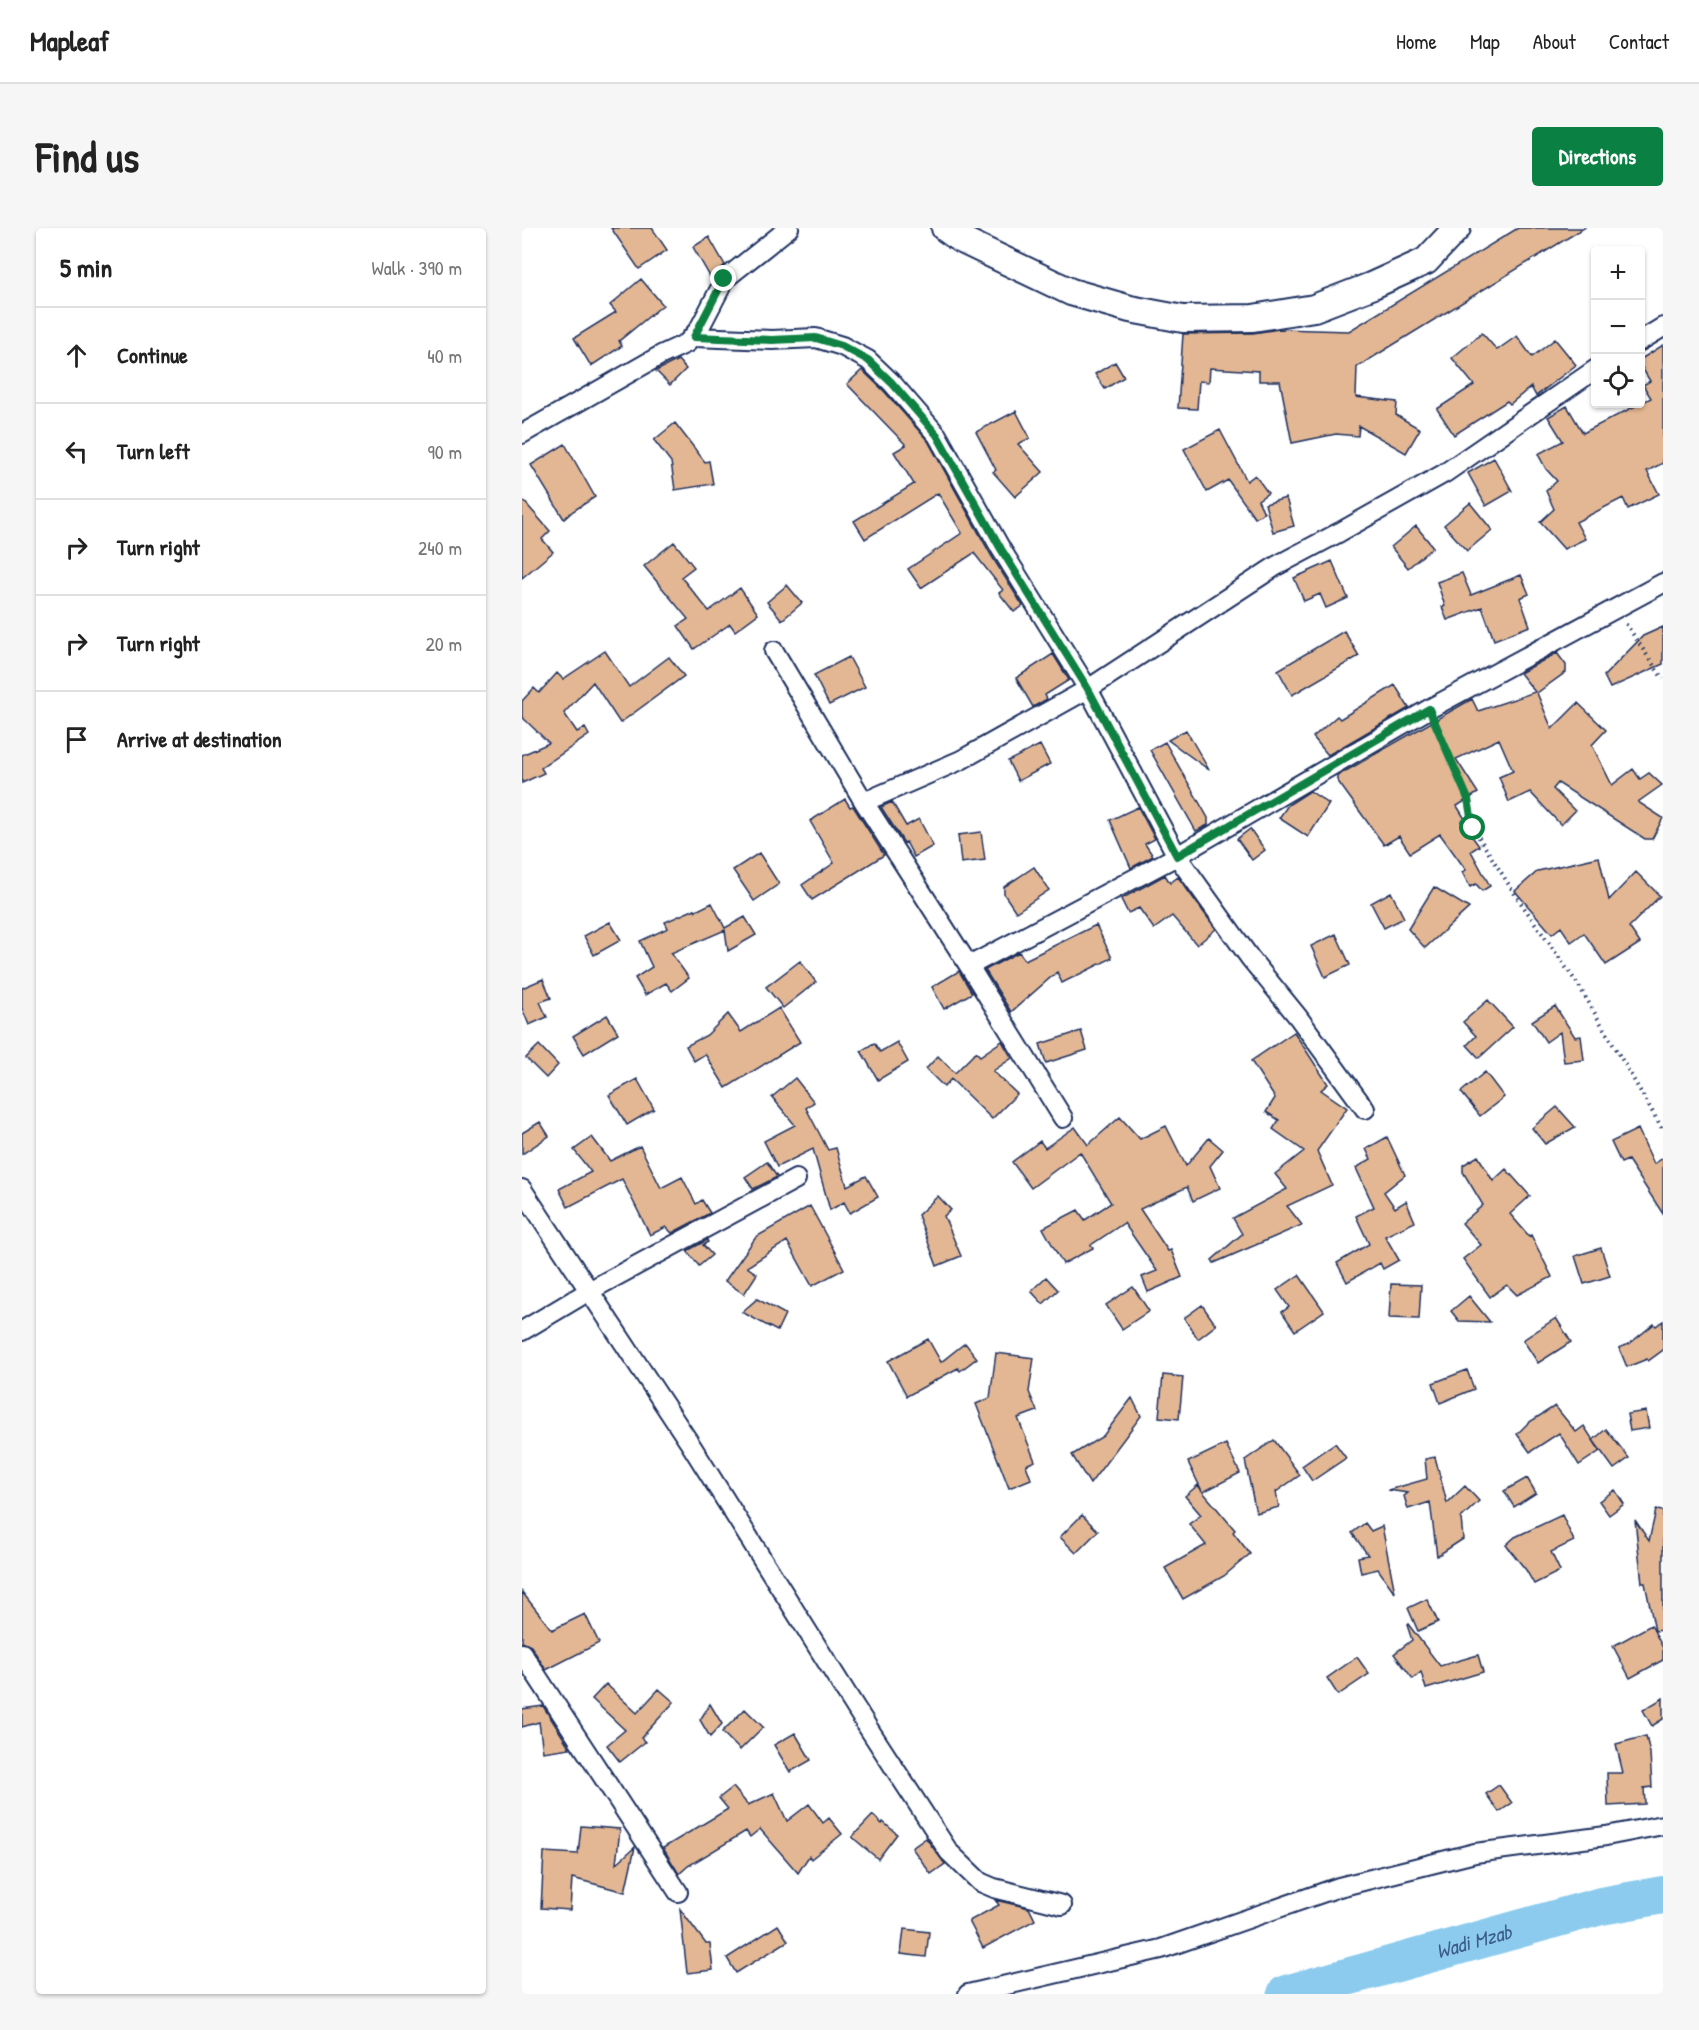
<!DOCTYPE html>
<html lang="en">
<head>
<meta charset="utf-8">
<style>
  body { margin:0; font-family:"Patrick Hand",sans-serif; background:#f6f6f6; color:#222 }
  .controls { position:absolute; right:18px; top:18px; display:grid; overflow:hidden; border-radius:6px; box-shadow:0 2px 4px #0004 }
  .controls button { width:54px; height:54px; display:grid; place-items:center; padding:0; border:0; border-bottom:2px solid #e0e0e0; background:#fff; color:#222; font:30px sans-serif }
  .stop { position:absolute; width:18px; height:18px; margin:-14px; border:4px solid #0b8043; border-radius:50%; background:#fff }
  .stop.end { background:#0b8043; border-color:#fff; box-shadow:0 2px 6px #0008 }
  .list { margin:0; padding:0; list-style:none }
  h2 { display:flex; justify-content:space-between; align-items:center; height:78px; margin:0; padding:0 24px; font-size:26px }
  h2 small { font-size:20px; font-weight:400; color:#767676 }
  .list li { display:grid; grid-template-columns:39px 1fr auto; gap:18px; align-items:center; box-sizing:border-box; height:96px; padding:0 24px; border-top:2px solid #e0e0e0 }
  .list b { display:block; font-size:22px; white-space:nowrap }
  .list em { font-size:20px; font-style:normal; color:#767676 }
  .icon { flex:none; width:33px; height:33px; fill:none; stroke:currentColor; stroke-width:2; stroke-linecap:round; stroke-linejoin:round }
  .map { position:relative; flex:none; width:1141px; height:1766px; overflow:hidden; border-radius:6px }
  header { display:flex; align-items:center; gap:36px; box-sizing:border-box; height:84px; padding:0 30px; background:#fff; border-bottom:2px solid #e0e0e0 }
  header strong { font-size:28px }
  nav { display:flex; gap:33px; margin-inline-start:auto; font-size:21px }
  .intro { display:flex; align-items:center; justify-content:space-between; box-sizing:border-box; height:144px; padding:0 36px }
  h1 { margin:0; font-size:42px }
  .button { padding:15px 27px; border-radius:6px; background:#0b8043; color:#fff; font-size:21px; font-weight:700 }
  main { display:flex; gap:36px; padding:0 36px }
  aside { flex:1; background:#fff; border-radius:6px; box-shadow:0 2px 4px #0004 }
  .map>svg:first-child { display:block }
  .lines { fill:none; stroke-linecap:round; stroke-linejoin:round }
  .river { stroke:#8ccbed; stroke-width:38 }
  .building { fill:#e3b793; stroke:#1b2f5e; stroke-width:1.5 }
  .minor-casing { stroke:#1b2f5e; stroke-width:22 }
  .secondary-casing { stroke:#1b2f5e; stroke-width:30 }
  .path { stroke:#1b2f5e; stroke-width:4; stroke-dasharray:1.5 4.5; stroke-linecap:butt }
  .minor { stroke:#fff; stroke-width:18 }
  .secondary { stroke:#fff; stroke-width:26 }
  .route { stroke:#0b8043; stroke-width:8 }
  .labels { text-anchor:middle; stroke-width:6; stroke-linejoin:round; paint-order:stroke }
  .water-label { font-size:21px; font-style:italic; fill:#3d5e89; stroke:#fff }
</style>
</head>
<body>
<header>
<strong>Mapleaf</strong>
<nav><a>Home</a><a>Map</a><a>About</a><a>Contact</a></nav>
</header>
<div class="intro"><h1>Find us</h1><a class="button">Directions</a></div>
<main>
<aside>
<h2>5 min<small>Walk · 390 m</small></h2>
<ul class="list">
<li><svg class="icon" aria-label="ahead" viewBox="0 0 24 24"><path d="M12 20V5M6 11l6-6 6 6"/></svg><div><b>Continue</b></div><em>40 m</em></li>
<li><svg class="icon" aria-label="left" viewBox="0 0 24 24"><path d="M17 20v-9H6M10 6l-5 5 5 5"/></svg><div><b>Turn left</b></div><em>90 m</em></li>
<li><svg class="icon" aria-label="right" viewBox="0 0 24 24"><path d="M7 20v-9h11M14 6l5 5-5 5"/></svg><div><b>Turn right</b></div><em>240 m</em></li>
<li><svg class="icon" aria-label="right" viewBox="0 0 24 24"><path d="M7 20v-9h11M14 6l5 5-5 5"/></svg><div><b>Turn right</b></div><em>20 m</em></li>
<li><svg class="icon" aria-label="arrive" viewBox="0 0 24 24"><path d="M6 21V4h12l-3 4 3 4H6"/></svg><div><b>Arrive at destination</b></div></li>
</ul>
</aside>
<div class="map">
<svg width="1141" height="1766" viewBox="0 0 1141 1766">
  <rect width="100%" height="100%" fill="#fff"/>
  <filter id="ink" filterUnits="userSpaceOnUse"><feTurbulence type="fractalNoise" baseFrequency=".0167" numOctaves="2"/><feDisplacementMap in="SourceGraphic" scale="12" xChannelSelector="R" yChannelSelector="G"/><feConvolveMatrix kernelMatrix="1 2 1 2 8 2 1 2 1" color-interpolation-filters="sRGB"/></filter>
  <g filter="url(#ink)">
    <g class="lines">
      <!-- river -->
      <path class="river" id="s1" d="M764 1766 1079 1678 1141 1667"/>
    </g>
    <!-- building -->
    <path class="building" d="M89 0H130L145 22 117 41Z
      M996 0H1062L835 139 834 169 875 174 874 187 898 201 884 225 837 198 836 208 814 206 770 215 758 153H737V143L688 140 687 154 677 153 675 181 656 180 661 106 731 105 757 101 827 103Z
      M187 9 203 37 196 43 190 52 171 19Z
      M119 51 141 77 97 113 100 118 69 138 52 110 94 84 88 77Z
      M960 105 975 122 995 108 1010 129 1033 111 1054 137 1014 168 1009 159 988 176 985 173 932 207 915 181 952 157 930 130Z
      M1141 117V235L1125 243 1137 266 1106 281 1101 270 1054 294 1063 311 1042 321 1018 294 1032 281 1024 263 1035 253 1024 241 1016 226 1041 213 1026 189 1045 178 1061 205 1129 170 1121 157 1128 153 1119 138V131Z
      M156 132 164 141 148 157 134 143Z
      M593 134 602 149 583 161 573 146Z
      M340 142 362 163 406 213 469 327 501 378 492 384 477 365 481 362 452 325 399 360 386 341 440 305 416 265 343 311 332 293 392 256 372 224 384 217 325 156Z
      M494 183 508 210 496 216 521 244 493 269 471 244 474 242 454 204Z
      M153 195 183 234 187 233 191 256 153 262 149 234 132 212Z
      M698 202 725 253 733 247 746 265 736 272 742 285 733 290 706 252 685 264 662 221Z
      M43 216 73 269 51 283 42 291 9 237Z
      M972 230 990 263 964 278 946 245Z
      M764 270 772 298 751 304 743 276Z
      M0 271 28 303 20 311 31 324 0 350Z
      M948 275 970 302 945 323 922 297Z
      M894 298 911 319 886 340 869 319Z
      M152 314 172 339 159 349 187 383 218 360 236 386 213 403 208 396 172 421 156 398 166 391 122 338Z
      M810 333 826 370 804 380 798 366 782 373 772 350Z
      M940 345 949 367 999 347 1007 366 998 370 1008 398 972 412 960 379 925 392 920 379 923 378 915 354Z
      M265 357 280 375 260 392 245 374Z
      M1141 399V436L1088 460 1082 448 1121 408Z
      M822 403 837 428 770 467 756 442Z
      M83 423 107 459 147 429 162 448 98 495 71 454 42 485 55 504 63 500 67 507 19 540 22 545 0 555V527L27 515 0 489V473L12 460 17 465 35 445 41 451Z
      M1035 425 1044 437V444L1015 465 1030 501 1056 475 1084 502 1070 517 1090 557 1111 541 1118 551 1127 545 1140 557 1116 574 1141 590 1130 611H1123L1036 555 1031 561 1053 583 1039 597 1008 564 987 574 977 549 991 543 977 511 934 531 956 565 935 578 943 591 939 593 957 618 949 623 968 658 960 663 954 656 948 659 940 644 944 642 918 606 888 625 877 608 862 617 815 552V548L950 471 956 483 1013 464 998 445Z
      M531 426 547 452 523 467 525 471 511 479 494 450Z
      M327 429 343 459 307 477 292 447Z
      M873 457 887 480 806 527 791 509 815 488 818 491Z
      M664 502 687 542 646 512Z
      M643 514 686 590V597L674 603 628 522Z
      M518 517 528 536 496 553 486 533Z
      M788 563 807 576 786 609 757 590 766 577Z
      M323 571 328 579 331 578 362 627 290 672 280 657 312 635 288 593Z
      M370 574 384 598 397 591 411 618 392 629 384 614 382 615 359 579Z
      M616 579 633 611 623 616 631 628 609 640 588 592Z
      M728 601 743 622 730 632 715 611Z
      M459 604 463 632 439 635 436 607Z
      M237 625 257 656 232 673 211 642Z
      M1077 629 1087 672 1114 644 1138 668 1107 699 1118 715 1084 737 1062 705 1049 714 1039 699 1030 706 993 663 1016 643Z
      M512 639 527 662 494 684 482 666V659Z
      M643 647 648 655 656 649 694 701 675 717 650 688 632 701 617 680 606 685 599 671Z
      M912 659 947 680 903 720 886 701Z
      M869 664 882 690 862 700 849 675Z
      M190 675 203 700 223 689 234 707 206 723 203 702 149 725 167 750 150 763 144 755 123 767 113 750 130 739 118 713 146 700 143 694 173 681 174 683Z
      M88 694 99 712 72 727 62 708Z
      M574 697 590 730 540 755 535 744 489 784 463 742 497 724 503 732Z
      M814 706 828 737 803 749 789 718Z
      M278 733 294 754 261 780 244 759Z
      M437 743 450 765 422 781 410 759Z
      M21 751 29 770 18 774 25 789 7 797 0 780V760Z
      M966 772 991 799 957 830 945 817 954 808 941 794Z
      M1033 778 1053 809 1059 808 1062 832 1042 834 1038 804 1024 814 1010 793Z
      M257 780 278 814 204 860 183 826 172 833 164 818 185 807 206 786 219 804Z
      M85 787 96 805 62 826 51 808Z
      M559 803 565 822 524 835 518 816Z
      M772 804 806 856 799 862 825 880 795 923 810 957 765 978 780 997 692 1035 690 1032 720 1006 711 990 765 961 753 946 782 923 751 901 757 892 744 884 753 870 729 833Z
      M480 813 490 830 471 843 495 866 470 891 429 851 422 859 404 841 416 828 433 845 454 824 458 828Z
      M375 814 386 834 356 852 339 823 352 815 358 824Z
      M17 817 36 837 24 850 4 830Z
      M963 844 982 869 958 888 939 864Z
      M273 850 292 874 284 880 306 922 314 920 325 958 344 948 356 969 328 985 322 974 308 982 291 921 255 939 242 913 273 897 250 869Z
      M115 851 132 881 105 897 87 867Z
      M1035 879 1053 899 1023 916 1010 900Z
      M598 889 618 911 644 898 664 938 687 910 701 922 688 938 698 960 671 973 665 959 618 981 646 1023 649 1022 660 1049 626 1064 620 1049 635 1043 602 995 569 1017 571 1020 541 1036 521 1000 556 982 563 992 589 975 558 924 509 960 490 934 518 913 523 920 553 899 566 917Z
      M18 894 27 908 0 926V905Z
      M1116 901 1132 936 1141 930V986L1106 932 1099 935 1089 914Z
      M70 909 88 933 118 918 139 960 160 949 174 976 180 972 188 985 150 1005 144 999 128 1007 100 951 46 979 37 961 69 944 52 922Z
      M865 909 883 947 862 964 873 980 884 973 893 994 863 1008 877 1032 861 1041 858 1035 825 1054 815 1035 847 1016 834 988 852 979 834 940 849 931 844 921Z
      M956 928 971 953 984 941 1008 968 988 986 1007 1008 1009 1007 1030 1049 995 1067 985 1057 968 1069 941 1031 959 1017 940 995 961 977 941 944V937Z
      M245 934 255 949 231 961 223 949Z
      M416 968 429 982 422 988 439 1028 415 1038 396 987Z
      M288 978 322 1041 290 1058 265 1013 225 1039 235 1046 222 1066 203 1053 234 1009Z
      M185 1012 186 1014 181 1017 190 1027 177 1038 165 1023Z
      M1079 1020 1088 1048 1062 1056 1053 1028Z
      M777 1047 802 1083 773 1103 760 1084 767 1079 755 1062Z
      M524 1049 536 1062 521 1076 509 1063Z
      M869 1056 899 1057 897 1091 867 1090Z
      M611 1059 627 1083 600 1101 584 1077Z
      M947 1068 968 1094 937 1093 929 1083Z
      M235 1071 263 1086 255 1103 220 1084Z
      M680 1077 694 1097 676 1111 662 1090Z
      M1034 1090 1049 1114 1016 1135 1001 1112Z
      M1141 1093V1122L1126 1133 1125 1131 1105 1139 1097 1120 1107 1116 1132 1096 1134 1098Z
      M406 1111 419 1134 443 1115 455 1130 438 1143 436 1140 385 1168 366 1133Z
      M474 1125 512 1130 507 1164 515 1183 496 1190 513 1233 504 1237 509 1251 487 1260 454 1176 468 1170Z
      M945 1142 952 1161 918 1175 911 1155Z
      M641 1147 661 1149 657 1191 637 1189Z
      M610 1170 619 1188 568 1256 550 1227 581 1208Z
      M1033 1178 1054 1204 1062 1198 1078 1223 1057 1237 1037 1205 1008 1224 995 1206 1006 1195Z
      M1124 1183 1127 1200 1108 1203 1105 1186Z
      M1084 1201 1107 1230 1092 1241 1071 1212Z
      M752 1212 778 1247 754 1264 757 1279 734 1285 723 1232Z
      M813 1215 824 1230 790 1253 780 1238Z
      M704 1216 718 1245 681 1264 713 1302 711 1304 728 1326 702 1348 661 1371 643 1340 684 1317 667 1296 679 1287 663 1268 676 1257 680 1263 666 1234Z
      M913 1229 925 1275 943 1258 957 1273 939 1290 941 1311 915 1328 908 1274 886 1281 882 1268 886 1265 866 1262 905 1251 903 1231Z
      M1005 1250 1014 1265 992 1279 982 1263Z
      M1093 1262 1102 1276 1087 1287 1077 1273Z
      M1134 1282 1141 1283V1402L1133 1403 1123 1355H1120L1113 1292 1127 1313Z
      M560 1287 576 1303 554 1325 538 1309Z
      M1040 1287 1052 1313 1029 1324 1038 1343 1012 1356 1004 1342 984 1317 993 1309Z
      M843 1295 849 1303 860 1298 873 1365 856 1341 839 1345 836 1329 846 1327 830 1305Z
      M0 1364 30 1402 63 1386 77 1415 24 1442 9 1418 0 1414Z
      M905 1371 916 1394 896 1403 886 1380Z
      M886 1396 918 1438 956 1427 961 1444 904 1461 899 1444 891 1451 872 1426 890 1412 885 1397Z
      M1129 1397 1141 1420V1432L1108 1450 1091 1418Z
      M835 1429 847 1446 816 1467 805 1450Z
      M84 1456 115 1485 137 1461 152 1474 119 1510 123 1514 98 1534 85 1517 103 1502 70 1471Z
      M1141 1470V1491L1130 1498 1121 1482Z
      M188 1476 200 1496 188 1509 178 1492Z
      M21 1478 48 1520 21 1524 17 1494 0 1499V1481Z
      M223 1481 241 1499 218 1522 200 1504Z
      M273 1505 289 1532 268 1544 252 1517Z
      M1124 1508 1128 1525 1130 1559 1122 1560 1123 1576 1086 1578 1085 1545H1101L1094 1516Z
      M977 1557 990 1575 977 1584 964 1566Z
      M211 1559 226 1577 252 1565 265 1593 287 1576 301 1595 307 1590 320 1606 289 1631 287 1628 276 1645 238 1601 228 1609 224 1603 166 1638 157 1646 141 1620 206 1581 197 1570Z
      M351 1587 360 1596 361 1594 375 1606 356 1631 330 1609Z
      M59 1598 98 1601 94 1636 113 1619 103 1664 50 1650 48 1682 19 1680 22 1624 56 1626Z
      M404 1610 423 1636 409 1646 390 1620Z
      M473 1672 507 1680 513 1692 461 1720 447 1693 477 1677Z
      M158 1681 184 1716H188L191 1742 165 1745Z
      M256 1697 266 1713 214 1745 205 1730Z
      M382 1701 407 1704 404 1729 379 1726Z"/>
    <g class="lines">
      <defs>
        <path id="minor" d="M172 109 250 112 294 110 320 118 346 132 370 155 415 207 479 321 566 461 655 628 728 730 776 789 843 881
          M1118 113 1141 99
          M0 206 139 127 165 115 177 101 203 51 267 0
          M252 423 342 574 447 738 541 890
          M342 574 439 532 566 461 754 338 818 304 923 245 1074 141
          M447 738 655 628 907 481 1141 355
          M0 961 167 1214 345 1498 427 1624 458 1654 472 1660 540 1677
          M0 1103 67 1063 274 951
          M0 1425 156 1664
          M446 1766 639 1721 817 1659 953 1625 1084 1608 1141 1597"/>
        <path id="secondary" d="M423 0 438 11 549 64 608 81 661 91 731 90 792 80 849 58 904 33 935 0"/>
      </defs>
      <!-- minor casing -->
      <use href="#minor" class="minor-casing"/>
      <!-- secondary casing -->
      <use href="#secondary" class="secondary-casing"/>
      <!-- path -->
      <path class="path" d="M1104 396 1141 451
        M914 498 946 571 951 600 994 668 1057 758 1141 902"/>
      <!-- minor -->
      <use href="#minor" class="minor"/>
      <!-- secondary -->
      <use href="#secondary" class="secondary"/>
    </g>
  </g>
  <g class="lines" filter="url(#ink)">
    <!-- route -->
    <path class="route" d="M202 51 172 109 250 112 294 110 320 118 346 132 370 155 415 207 479 321 566 461 655 628 907 481 946 571 951 600"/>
  </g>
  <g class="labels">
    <!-- water labels -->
    <g class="water-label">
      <text dy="7" stroke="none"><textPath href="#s1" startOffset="195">Wadi Mzab</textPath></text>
    </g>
  </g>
</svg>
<div class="controls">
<button>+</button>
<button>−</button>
<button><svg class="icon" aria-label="locate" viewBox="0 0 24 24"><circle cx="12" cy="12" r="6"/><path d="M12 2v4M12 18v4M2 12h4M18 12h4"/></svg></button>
</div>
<div class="stop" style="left:951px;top:600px"></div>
<div class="stop end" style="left:202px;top:51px"></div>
</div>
</main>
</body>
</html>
